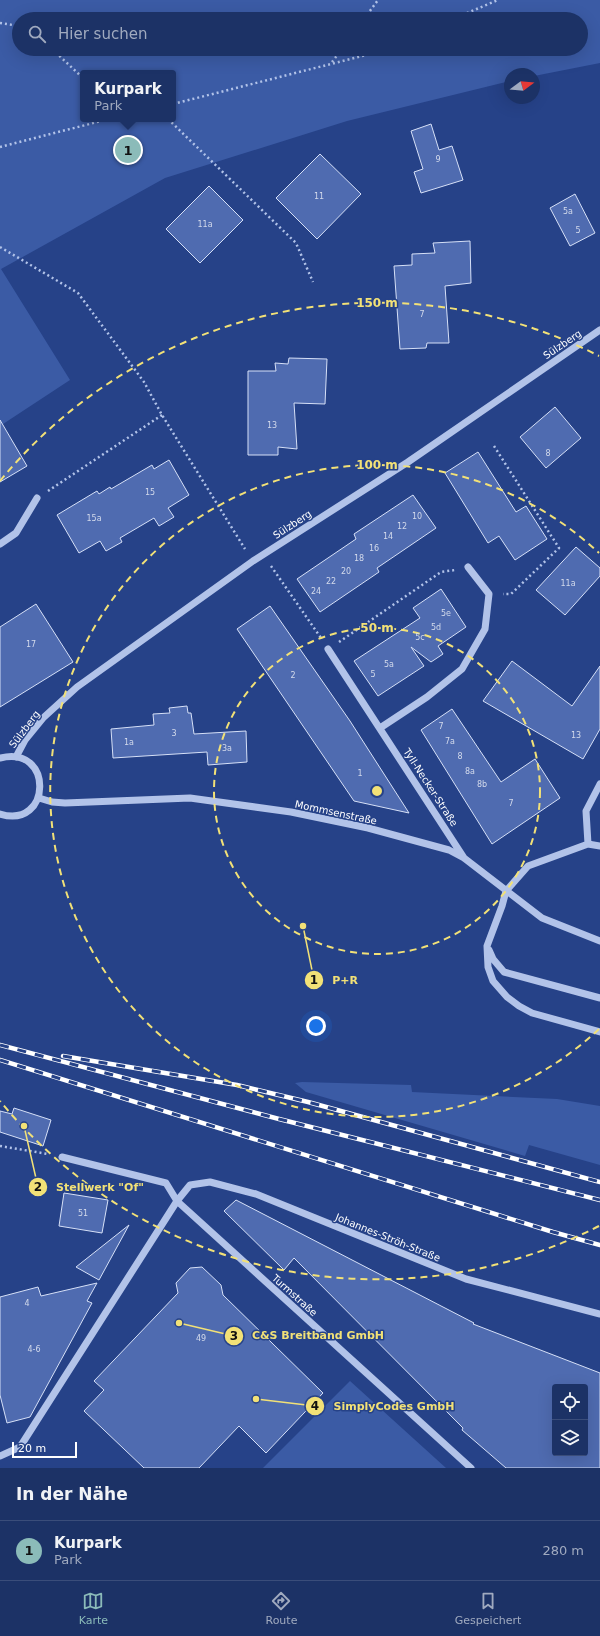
<!DOCTYPE html>
<html lang="de">
<head>
<meta charset="utf-8">
<style>
  body { margin:0; font-family:"DejaVu Sans",sans-serif; background:#293e6f; color:#f1f3f6 }
  .controls { position:absolute; right:12px; bottom:12px; display:grid; overflow:hidden; border-radius:4px; box-shadow:0 4px 16px #0002 }
  .controls button { width:36px; height:36px; display:grid; place-items:center; padding:0; border:0; border-bottom:1px solid #3a4d7a; background:#1c3266; color:#f1f3f6; font:20px sans-serif }
  .compass { position:absolute; left:504px; top:68px; width:36px; height:36px; border-radius:50%; background:#1c3266; box-shadow:0 4px 16px #0002; rotate:74deg }
  .scale { position:absolute; left:12px; bottom:10px; width:65px; box-sizing:border-box; padding-left:4px; border:2px solid #fff; border-top:0; font-size:11px; line-height:14px; white-space:nowrap; color:#fff; -webkit-text-stroke:3px #264288; paint-order:stroke }
  .you { position:absolute; left:316px; top:1026px; width:14px; height:14px; margin:-10px; border:3px solid #fff; border-radius:50%; background:#1a73e8; box-shadow:0 0 0 6px #1a73e833 }
  .badge { display:grid; place-items:center; width:26px; height:26px; border-radius:50%; background:#8bbbb9; color:#111; font-size:13px; font-weight:700 }
  .pin { position:absolute; translate:-50% -50%; border:2px solid #fff; box-shadow:0 1px 4px #0006 }
  .popup { position:absolute; left:80px; top:70px; width:96px; height:52px; box-sizing:border-box; display:grid; place-content:center; border-radius:4px; background:#1c3266; filter:drop-shadow(0 1px 3px #0005); font-size:13px; white-space:nowrap; color:#a0aabf }
  .popup b { font-size:15px; color:#f1f3f6 }
  .popup::after { content:''; position:absolute; left:50%; top:100%; margin-left:-8px; border:8px solid transparent; border-top-color:#1c3266 }
  .list { margin:0; padding:0; list-style:none }
  h2 { display:flex; justify-content:space-between; align-items:center; height:52px; margin:0; padding:0 16px; font-size:17px }
  h2 small { font-size:13px; font-weight:400; color:#a0aabf }
  .list li { display:grid; grid-template-columns:26px 1fr auto; gap:12px; align-items:center; box-sizing:border-box; height:60px; padding:0 16px; border-top:1px solid #3a4d7a }
  .list b { display:block; font-size:15px; white-space:nowrap }
  .list p { margin:0; font-size:13px; white-space:nowrap; color:#a0aabf }
  .list em { font-size:13px; font-style:normal; color:#a0aabf }
  .icon { flex:none; width:22px; height:22px; fill:none; stroke:currentColor; stroke-width:2; stroke-linecap:round; stroke-linejoin:round }
  .map { position:relative; flex:none; width:600px; height:1468px; overflow:hidden }
  .search { position:absolute; background:#1c3266; box-shadow:0 4px 16px #0002; left:12px; right:12px; top:12px; height:44px; display:flex; align-items:center; gap:10px; box-sizing:border-box; padding:0 14px; border-radius:22px; color:#a0aabf; font-size:15px }
  .sheet { height:112px; background:#1c3266 }
  nav { display:flex; justify-content:space-around; align-items:center; box-sizing:border-box; height:56px; border-top:1px solid #3a4d7a; background:#1c3266; font-size:11px; color:#a0aabf }
  nav a { display:grid; justify-items:center; gap:2px }
  nav .on { color:#8bbbb9 }
  .map>svg:first-child { display:block }
  .green { fill:#3b5ba5; fill-rule:evenodd }
  .building { fill:#4f6bb0; stroke:#d6e0f7; fill-rule:evenodd }
  .lines { fill:none; stroke-linecap:round; stroke-linejoin:round }
  .path { stroke:#b2c3e9; stroke-width:2.5; stroke-dasharray:2 3; stroke-linecap:butt }
  .minor { stroke:#b2c3e9; stroke-width:7 }
  .rail-casing { stroke:#fff; stroke-width:4.5 }
  .rail { stroke:#264288; stroke-width:3; stroke-dasharray:9; stroke-linecap:butt }
  .ring { fill:none; stroke:#f2e177; stroke-width:2; stroke-dasharray:7 5 }
  .labels { text-anchor:middle; stroke-width:3; stroke-linejoin:round; paint-order:stroke }
  .number-label { font-size:8px; fill:#d3daeb }
  .street-label { font-size:10px; fill:#fff; stroke:#264288 }
  .centre { fill:#f2e177; stroke:#264288; stroke-width:2 }
  .ring-label { font-size:12px; text-anchor:middle; font-weight:bold; fill:#f2e177; stroke:#264288; stroke-width:3; stroke-linejoin:round; paint-order:stroke }
  .leader { fill:none; stroke:#f2e177; stroke-width:1.5 }
  .callout-dot { fill:#f2e177; stroke:#264288; stroke-width:1.5 }
  .mark-label { font-size:12px; text-anchor:middle; font-weight:bold; fill:#111 }
  .callout-label { font-size:11px; text-anchor:middle; font-weight:bold; fill:#f2e177; stroke:#264288; stroke-width:3; stroke-linejoin:round; paint-order:stroke }
</style>
</head>
<body>
<div class="map">
<svg width="600" height="1468" viewBox="0 0 600 1468">
  <rect width="100%" height="100%" fill="#264288"/>
  <!-- green -->
  <path class="green" d="M0 0H600V63L534 76V74H510V81L347 121 165 178 1 269 70 380 0 426ZM19 19H581V49H19ZM83 73H173V119H83Z
    M302 1082 411 1085 412 1092 557 1099 600 1106V1165L529 1145 525 1156 306 1092 295 1083Z
    M350 1381 446 1468H263Z"/>
  <!-- building -->
  <path class="building" d="M431 124 439 150 452 146 463 180 421 193 414 172 423 169 411 131Z
    M320 154 361 194 317 239 276 198Z
    M209 186 243 220 200 263 166 229Z
    M575 194 595 233 570 246 550 208Z
    M470 241 471 283 445 286 449 343H427L426 348 400 349 394 266 412 265V254L435 253 433 243Z
    M289 358 327 359 325 404 294 403 297 449 278 447V455H248V371H276L275 363 288 364Z
    M555 407 581 438 546 468 520 437Z
    M0 420 27 466 0 482Z
    M478 452 516 512 526 506 547 539 515 560 499 536 488 543 445 473Z
    M169 460 189 495 168 508 174 517 159 526 154 518 120 538 122 542 106 551 100 541 79 553 57 515 97 491 99 494 110 487 111 489 152 465 154 469Z
    M413 495 436 528 377 568 379 572 320 612 297 579 356 539 354 534Z
    M576 547 600 568V576L565 615 536 590Z
    M441 589 466 627 438 646 443 654 431 662 411 647 424 666 378 696 354 661 420 618 413 608Z
    M36 604 73 662 0 707V627Z
    M270 606 350 721 409 813 354 801 237 629Z
    M512 661 572 706 600 666V729L583 759 483 701Z
    M187 706 188 713H191L194 734 246 731 247 762 208 765 207 752 113 758 111 729 154 725 153 714 170 713 169 708Z
    M452 709 501 782 535 759 560 798 492 844 421 730Z
    M14 1108 51 1120 43 1146 0 1132V1111L12 1114Z
    M64 1193 108 1200 102 1233 59 1226Z
    M236 1200 474 1323 473 1324 600 1373V1468H506L462 1430 463 1428 294 1258 284 1270 224 1211ZM555 1387H585V1453H555Z
    M129 1225 99 1280 76 1267Z
    M202 1267 221 1285 223 1295 323 1393 266 1453 239 1426 199 1468H144L84 1411 104 1390 94 1381 178 1293 176 1283 190 1268Z
    M97 1283 87 1301 92 1303 30 1417 7 1423 0 1395V1297L38 1287 41 1296Z"/>
  <g class="lines">
    <!-- path -->
    <path class="path" d="M364 19 378 0
      M453 19 498 0
      M0 23 19 26
      M52 49 83 78
      M332 62 342 49
      M173 104 390 49
      M168 119 296 243 313 282
      M0 147 109 119
      M0 247 78 293 144 382 162 415 245 549
      M494 446 559 548 511 594H503
      M48 491 162 415
      M271 566 321 638
      M339 642 441 572 455 570
      M0 1146 48 1154"/>
    <!-- minor -->
    <path class="minor" d="M0 544 16 533 37 498
      M328 649 464 858
      M380 728 427 697 462 669 485 629 489 594 468 567
      M16 757 25 740 43 718 77 687 253 561 408 462 600 330
      M0 758C54 744 52 830 0 814
      M39 798 52 802 65 803 190 798 291 812 368 828 449 850 464 858 542 918 600 941
      M588 844 586 811 600 784
      M600 846 588 844 528 866 506 891 502 906 487 946 488 967 493 981 507 997 519 1006 532 1013 600 1032
      M489 950 493 959 504 972 600 998
      M62 1157 166 1183 177 1201 471 1468
      M0 1456 20 1447 177 1201 190 1185 210 1182 256 1194 466 1279 600 1314"/>
    <defs>
      <path id="rail" d="M0 1045 279 1119 600 1200
        M63 1056 237 1085 308 1102 600 1182
        M0 1060 553 1232 600 1245"/>
    </defs>
    <!-- rail casing -->
    <use href="#rail" class="rail-casing"/>
    <!-- rail -->
    <use href="#rail" class="rail"/>
  </g>
  <!-- distance rings -->
  <g class="ring">
    <circle cx="377" cy="791" r="163"/>
    <path d="M599 1029A326 326 0 1 1 599 553"/>
    <path d="M599 1226A488 488 0 0 1 0 1101M0 481A488 488 0 0 1 599 356"/>
  </g>
  <g class="labels">
    <!-- number labels -->
    <g class="number-label">
      <text x="438" y="162">9</text>
      <text x="319" y="199">11</text>
      <text x="568" y="214">5a</text>
      <text x="205" y="227">11a</text>
      <text x="578" y="233">5</text>
      <text x="422" y="317">7</text>
      <text x="272" y="428">13</text>
      <text x="548" y="456">8</text>
      <text x="150" y="495">15</text>
      <text x="417" y="519">10</text>
      <text x="94" y="521">15a</text>
      <text x="402" y="529">12</text>
      <text x="388" y="539">14</text>
      <text x="374" y="551">16</text>
      <text x="359" y="561">18</text>
      <text x="346" y="574">20</text>
      <text x="331" y="584">22</text>
      <text x="568" y="586">11a</text>
      <text x="316" y="594">24</text>
      <text x="446" y="616">5e</text>
      <text x="436" y="630">5d</text>
      <text x="420" y="640">5c</text>
      <text x="31" y="647">17</text>
      <text x="389" y="667">5a</text>
      <text x="373" y="677">5</text>
      <text x="293" y="678">2</text>
      <text x="441" y="729">7</text>
      <text x="174" y="736">3</text>
      <text x="576" y="738">13</text>
      <text x="450" y="744">7a</text>
      <text x="129" y="745">1a</text>
      <text x="227" y="751">3a</text>
      <text x="460" y="759">8</text>
      <text x="470" y="774">8a</text>
      <text x="360" y="776">1</text>
      <text x="482" y="787">8b</text>
      <text x="511" y="806">7</text>
      <text x="83" y="1216">51</text>
      <text x="27" y="1306">4</text>
      <text x="201" y="1341">49</text>
      <text x="34" y="1352">4-6</text>
    </g>
    <!-- street labels -->
    <g class="street-label">
      <text transform="translate(562 344) rotate(-34)" y="4">Sülzberg</text>
      <text transform="translate(292 524) rotate(-33)" y="4">Sülzberg</text>
      <text transform="translate(24 729) rotate(-53)" y="4">Sülzberg</text>
      <text transform="translate(431 787) rotate(57)" y="4">Tyll-Necker-Straße</text>
      <text transform="translate(336 812) rotate(12)" y="4">Mommsenstraße</text>
      <text transform="translate(388 1237) rotate(22)" y="4">Johannes-Ströh-Straße</text>
      <text transform="translate(295 1295) rotate(42)" y="4">Turmstraße</text>
    </g>
  </g>
  <circle cx="377" cy="791" r="6" class="centre"/>
  <g class="ring-label">
    <text x="377" y="307">150 m</text>
    <text x="377" y="469">100 m</text>
    <text x="377" y="632">50 m</text>
  </g>
  <!-- callouts -->
  <path class="leader" d="M303 926L314 980M24 1126L38 1187M179 1323L234 1336M256 1399L315 1406"/>
  <g class="callout-dot">
    <circle cx="303" cy="926" r="4"/>
    <circle cx="24" cy="1126" r="4"/>
    <circle cx="179" cy="1323" r="4"/>
    <circle cx="256" cy="1399" r="4"/>
    <circle cx="314" cy="980" r="10"/>
    <circle cx="38" cy="1187" r="10"/>
    <circle cx="234" cy="1336" r="10"/>
    <circle cx="315" cy="1406" r="10"/>
  </g>
  <g class="mark-label">
    <text x="314" y="984">1</text>
    <text x="38" y="1191">2</text>
    <text x="234" y="1340">3</text>
    <text x="315" y="1410">4</text>
  </g>
  <g class="callout-label">
    <text x="345" y="984">P+R</text>
    <text x="100" y="1191">Stellwerk "Of"</text>
    <text x="318" y="1339">C&amp;S Breitband GmbH</text>
    <text x="394" y="1410">SimplyCodes GmbH</text>
  </g>
</svg>
<div class="controls">
<button><svg class="icon" aria-label="locate" viewBox="0 0 24 24"><circle cx="12" cy="12" r="6"/><path d="M12 2v4M12 18v4M2 12h4M18 12h4"/></svg></button>
<button><svg class="icon" aria-label="layers" viewBox="0 0 24 24"><path d="M12 4l9 5-9 5-9-5zM3 14l9 5 9-5"/></svg></button>
</div>
<svg class="compass" viewBox="-18 -18 36 36"><path d="M0-13l5 13h-10z" fill="#e53935"/><path d="M0 13l5-13h-10z" fill="#a0aabf"/></svg>
<div class="scale">20 m</div>
<div class="you"></div>
<div class="pin badge" style="left:128px;top:150px">1</div>
<div class="popup"><b>Kurpark</b>Park</div>
<div class="search"><svg class="icon" aria-label="search" viewBox="0 0 24 24"><circle cx="10" cy="10" r="6"/><path d="M15 15l6 6"/></svg>Hier suchen</div>
</div>
<section class="sheet">
<h2>In der Nähe<small></small></h2>
<ul class="list">
<li><span class="badge">1</span><div><b>Kurpark</b><p>Park</p></div><em>280 m</em></li>
</ul>
</section>
<nav>
<a class="on"><svg class="icon" aria-label="map" viewBox="0 0 24 24"><path d="M3 6l6-2 6 2 6-2v14l-6 2-6-2-6 2zM9 4v14M15 6v14"/></svg>Karte</a>
<a><svg class="icon" aria-label="directions" viewBox="0 0 24 24"><path d="M12 3l9 9-9 9-9-9zM9 14v-3h6M13 9l2 2-2 2"/></svg>Route</a>
<a><svg class="icon" aria-label="saved" viewBox="0 0 24 24"><path d="M7 4h10v16l-5-4-5 4z"/></svg>Gespeichert</a>
</nav>
</body>
</html>
